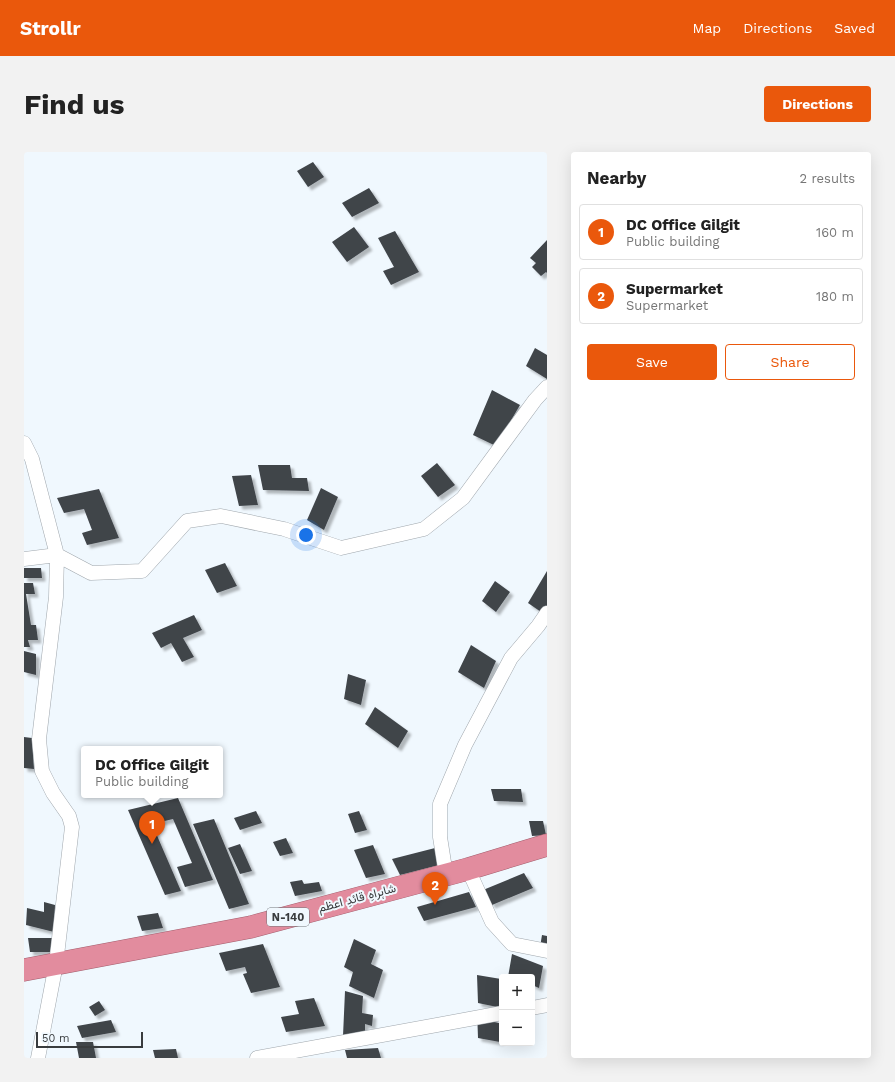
<!DOCTYPE html>
<html lang="en">
<head>
<meta charset="utf-8">
<style>
  body { margin:0; font-family:"Work Sans",Vazirmatn,sans-serif; background:#f2f2f2; color:#222 }
  .controls { position:absolute; right:12px; bottom:12px; display:grid; overflow:hidden; border-radius:4px; box-shadow:0 4px 16px #0002 }
  .controls button { width:36px; height:36px; display:grid; place-items:center; padding:0; border:0; border-bottom:1px solid #e0e0e0; background:#fff; color:#222; font:20px sans-serif }
  .scale { position:absolute; left:12px; bottom:10px; width:107px; box-sizing:border-box; padding-left:4px; border:2px solid #393c3e; border-top:0; font-size:11px; line-height:14px; white-space:nowrap; color:#393c3e; -webkit-text-stroke:3px #f0f8fe; paint-order:stroke }
  .you { position:absolute; left:282px; top:383px; width:14px; height:14px; margin:-10px; border:3px solid #fff; border-radius:50%; background:#1a73e8; box-shadow:0 0 0 6px #1a73e833 }
  .badge { display:grid; place-items:center; width:26px; height:26px; border-radius:50%; background:#ea580c; color:#fff; font-size:13px; font-weight:700 }
  .pin { position:absolute; translate:-50% -33px; filter:drop-shadow(0 1px 2px #0008) }
  .pin::after { content:''; position:absolute; top:21px; width:14px; height:12px; background:inherit; clip-path:polygon(0 0,100% 0,50% 100%) }
  .popup { position:absolute; left:57px; top:594px; width:142px; height:52px; box-sizing:border-box; display:grid; place-content:center; border-radius:4px; background:#fff; filter:drop-shadow(0 1px 3px #0005); font-size:13px; white-space:nowrap; color:#767676 }
  .popup b { font-size:15px; color:#222 }
  .popup::after { content:''; position:absolute; left:50%; top:100%; margin-left:-8px; border:8px solid transparent; border-top-color:#fff }
  .list { margin:0; padding:0; list-style:none }
  h2 { display:flex; justify-content:space-between; align-items:center; height:52px; margin:0; padding:0 16px; font-size:17px }
  h2 small { font-size:13px; font-weight:400; color:#767676 }
  .list li { display:grid; grid-template-columns:26px 1fr auto; gap:12px; align-items:center; box-sizing:border-box; height:56px; margin:0 8px 8px; padding:0 8px; border:1px solid #e0e0e0; border-radius:4px }
  .list b { display:block; font-size:15px; white-space:nowrap }
  .list p { margin:0; font-size:13px; white-space:nowrap; color:#767676 }
  .list em { font-size:13px; font-style:normal; color:#767676 }
  .actions { display:flex; gap:8px; padding:12px 16px }
  .actions a { flex:1; padding:9px 0; border:1px solid #ea580c; border-radius:4px; text-align:center; font-size:14px; color:#ea580c }
  .actions .main { background:#ea580c; color:#fff }
  .map { position:relative; flex:none; width:523px; height:906px; overflow:hidden; border-radius:4px }
  header { display:flex; align-items:center; gap:24px; box-sizing:border-box; height:56px; padding:0 20px; background:#ea580c; color:#fff }
  header strong { font-size:19px }
  nav { display:flex; gap:22px; margin-inline-start:auto; font-size:14px }
  .intro { display:flex; align-items:center; justify-content:space-between; box-sizing:border-box; height:96px; padding:0 24px }
  h1 { margin:0; font-size:28px }
  .button { padding:10px 18px; border-radius:4px; background:#ea580c; color:#fff; font-size:14px; font-weight:700 }
  main { display:flex; gap:24px; padding:0 24px }
  aside { flex:1; background:#fff; border-radius:4px; box-shadow:0 4px 16px #0002 }
  .map>svg:first-child { display:block }
  .building { fill:#40454a; filter:url(#shadow) }
  .lines { fill:none; stroke-linecap:round; stroke-linejoin:round }
  .minor-casing { stroke:#a0a7ad; stroke-width:15 }
  .trunk-casing { stroke:#a25e6d; stroke-width:23 }
  .minor { stroke:#fff; stroke-width:14 }
  .trunk { stroke:#e28c9e; stroke-width:22 }
  .labels { text-anchor:middle; stroke-width:4; stroke-linejoin:round; paint-order:stroke }
  .shield { fill:#f0f8fe; stroke:#707478; stroke-width:1 }
  .shield-label { font-size:11px; font-weight:bold; fill:#393c3e }
  .street-label { font-size:12px; fill:#393c3e; stroke:#f0f8fe }
</style>
</head>
<body>
<header>
<strong>Strollr</strong>
<nav><a>Map</a><a>Directions</a><a>Saved</a></nav>
</header>
<div class="intro"><h1>Find us</h1><a class="button">Directions</a></div>
<main>
<div class="map">
<svg width="523" height="906" viewBox="0 0 523 906">
  <defs>
    <filter id="shadow"><feDropShadow dx="3.5" dy="3.5" stdDeviation="1" flood-color="#0004"/></filter>
  </defs>
  <rect width="100%" height="100%" fill="#f0f8fe"/>
  <!-- building -->
  <path class="building" d="M289 10 300 25 284 35 273 19Z
    M345 36 355 51 328 65 318 51Z
    M330 75 345 95 323 110 308 90Z
    M371 79 395 120 367 133 359 119 370 115 354 86Z
    M523 88V121L522 120 517 124 508 115 512 111 506 106Z
    M511 196 523 203V227L502 214Z
    M468 238 496 253 472 294 449 283Z
    M413 311 431 333 414 345 397 324Z
    M234 313H266L268 326H283L285 339 239 338Z
    M227 323 234 353 215 354 208 324Z
    M297 336 314 345 300 378 283 368Z
    M75 337 95 386 63 393 58 381 68 378 60 357 40 361 33 346Z
    M201 411 213 434 193 441 181 418Z
    M0 416H17L18 426H0Z
    M523 419V456L520 462 504 451Z
    M471 429 486 440 472 460 458 449Z
    M0 431H9L11 442H2L7 473H12L14 488H4L6 495H0Z
    M170 463 178 478 159 486 170 505 158 510 147 491 137 496 128 481Z
    M447 493 472 509 460 536 434 520Z
    M0 499 12 502V523L0 520Z
    M324 522 342 528 337 553 320 547Z
    M351 555 384 579 374 596 341 572Z
    M0 585 8 586 10 617 0 616Z
    M467 637H497L499 650 470 649Z
    M154 646 189 728 161 735 153 715 168 711 149 667 128 672 157 739 141 743 104 658Z
    M232 659 238 671 216 678 210 666Z
    M335 659 343 678 331 681 324 662Z
    M190 667 225 752 205 757 169 672Z
    M505 669H519L522 683 508 684Z
    M262 686 269 701 256 704 249 690Z
    M216 692 228 719 216 722 204 696Z
    M349 693 361 722 342 726 330 698Z
    M411 696 419 712 376 723 368 707Z
    M500 721 509 736 468 753 459 738Z
    M278 728 280 732 295 730 298 739 271 744 266 730Z
    M445 740 452 755 400 769 393 755Z
    M20 750 31 753 30 780 2 773 3 756 20 760Z
    M134 761 139 776 118 779 113 764Z
    M518 783 523 784V798L516 795Z
    M4 786H30L32 800H6Z
    M330 787 352 798 347 812 359 818 350 846 325 834 329 820 320 815Z
    M239 792 256 835 227 841 219 822 223 821 221 815 202 819 195 801Z
    M488 802 519 814 515 836 508 833V825H484Z
    M453 823 477 827 478 856 454 851Z
    M321 839 339 844 338 861 349 863 348 874 341 872V889L319 884Z
    M290 846 301 874 262 880 257 865 275 862 271 849Z
    M75 849 81 858 71 864 65 855Z
    M453 858 469 860 470 870 475 871 476 890 454 886Z
    M87 868 92 880 58 886 53 874Z
    M52 890H69L72 906H55Z
    M354 896 357 906H323L321 898Z
    M152 897 154 906H131L129 898Z"/>
  <g class="lines">
    <defs>
      <path id="minor" d="M0 291 8 307 33 403 32 445 15 587 18 619 29 641 45 664 48 675 32 812 14 906
        M0 407 33 403 67 421 118 419 163 369 197 364 260 377 317 396 400 377 439 346 511 248 523 235
        M444 717 468 770 488 792 523 799
        M422 723 416 685V652L441 593 487 506 514 474 523 461
        M508 856 523 853
        M233 906 478 861"/>
      <path id="trunk" d="M0 818 227 775 444 717 523 693"/>
    </defs>
    <!-- minor casing -->
    <use href="#minor" class="minor-casing"/>
    <!-- trunk casing -->
    <use href="#trunk" class="trunk-casing"/>
    <!-- minor -->
    <use href="#minor" class="minor"/>
    <!-- trunk -->
    <use href="#trunk" class="trunk"/>
  </g>
  <g class="labels">
    <!-- shield labels -->
    <rect class="shield" x="243" y="756" width="42" height="18" rx="3"/>
    <g class="shield-label">
      <text x="264" y="769">N-140</text>
    </g>
    <!-- street labels -->
    <g class="street-label">
      <text transform="translate(333 746) rotate(-15)" y="4">شاہراہِ قائدِ اعظم</text>
    </g>
  </g>
</svg>
<div class="controls">
<button>+</button>
<button>−</button>
</div>
<div class="scale">50 m</div>
<div class="you"></div>
<div class="pin badge" style="left:128px;top:692px">1</div>
<div class="popup"><b>DC Office Gilgit</b>Public building</div>
<div class="pin badge" style="left:411px;top:753px">2</div>
</div>
<aside>
<h2>Nearby<small>2 results</small></h2>
<ul class="list">
<li><span class="badge">1</span><div><b>DC Office Gilgit</b><p>Public building</p></div><em>160 m</em></li>
<li><span class="badge">2</span><div><b>Supermarket</b><p>Supermarket</p></div><em>180 m</em></li>
</ul>
<div class="actions"><a class="main">Save</a><a>Share</a></div>
</aside>
</main>
</body>
</html>
